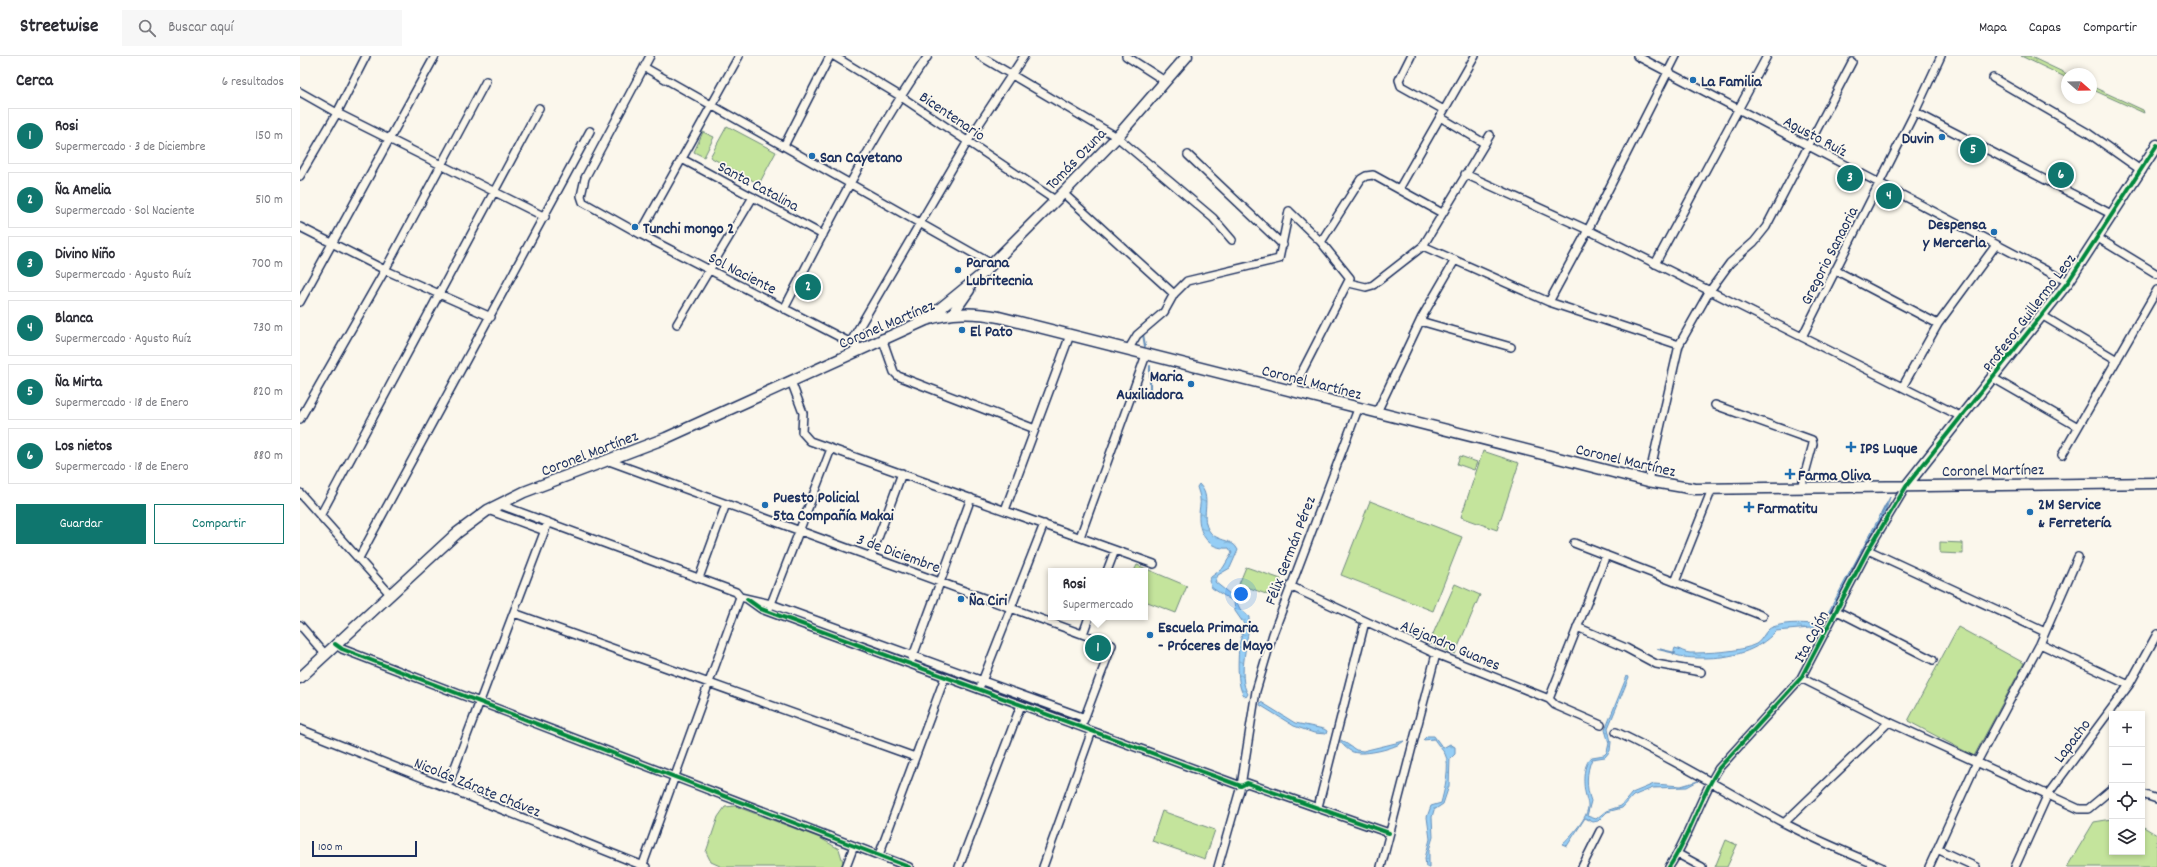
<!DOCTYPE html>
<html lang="es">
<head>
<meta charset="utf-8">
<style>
  body { margin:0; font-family:Dekko,sans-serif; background:#f7f7f7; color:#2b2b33 }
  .controls { position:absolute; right:12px; bottom:12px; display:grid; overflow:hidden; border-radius:0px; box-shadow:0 2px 6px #0003 }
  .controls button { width:36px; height:36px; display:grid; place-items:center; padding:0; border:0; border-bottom:1px solid #e1e1e2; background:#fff; color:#2b2b33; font:20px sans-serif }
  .compass { position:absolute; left:1761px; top:12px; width:36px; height:36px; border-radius:50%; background:#fff; box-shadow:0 2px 6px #0003; rotate:110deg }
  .scale { position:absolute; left:12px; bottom:10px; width:105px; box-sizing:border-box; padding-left:4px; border:2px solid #1b2f5e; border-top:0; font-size:11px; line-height:14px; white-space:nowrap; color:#1b2f5e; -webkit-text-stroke:3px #fbf7ec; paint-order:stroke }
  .you { position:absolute; left:941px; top:538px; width:14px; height:14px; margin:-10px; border:3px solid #fff; border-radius:50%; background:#1a73e8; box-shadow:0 0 0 6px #1a73e833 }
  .badge { display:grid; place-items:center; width:26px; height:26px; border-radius:50%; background:#0f766e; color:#fff; font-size:13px; font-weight:700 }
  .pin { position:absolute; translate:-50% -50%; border:2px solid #fff; box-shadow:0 1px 4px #0006 }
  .popup { position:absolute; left:748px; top:512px; width:100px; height:52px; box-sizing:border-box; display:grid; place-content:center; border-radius:0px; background:#fff; filter:drop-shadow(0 1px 3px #0005); font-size:13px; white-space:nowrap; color:#7c7c81 }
  .popup b { font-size:15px; color:#2b2b33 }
  .popup::after { content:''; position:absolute; left:50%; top:100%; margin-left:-8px; border:8px solid transparent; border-top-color:#fff }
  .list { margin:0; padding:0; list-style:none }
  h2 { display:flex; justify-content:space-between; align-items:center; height:52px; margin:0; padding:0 16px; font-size:17px }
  h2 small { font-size:13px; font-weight:400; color:#7c7c81 }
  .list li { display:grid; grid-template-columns:26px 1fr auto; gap:12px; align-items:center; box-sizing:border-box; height:56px; margin:0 8px 8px; padding:0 8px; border:1px solid #e1e1e2; border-radius:0px }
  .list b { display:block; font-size:15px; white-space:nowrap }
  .list p { margin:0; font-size:13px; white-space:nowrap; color:#7c7c81 }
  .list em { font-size:13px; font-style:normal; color:#7c7c81 }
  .actions { display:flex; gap:8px; padding:12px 16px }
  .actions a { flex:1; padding:9px 0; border:1px solid #0f766e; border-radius:0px; text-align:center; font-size:14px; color:#0f766e }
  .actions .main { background:#0f766e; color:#fff }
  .icon { flex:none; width:22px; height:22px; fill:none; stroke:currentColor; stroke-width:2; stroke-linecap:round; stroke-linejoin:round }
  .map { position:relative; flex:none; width:1857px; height:811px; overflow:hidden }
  header { display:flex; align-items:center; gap:24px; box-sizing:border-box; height:56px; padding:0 20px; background:#fff; border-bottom:1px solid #e1e1e2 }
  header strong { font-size:19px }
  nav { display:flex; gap:22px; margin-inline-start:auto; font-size:14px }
  .search { width:280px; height:36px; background:#f7f7f7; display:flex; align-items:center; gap:10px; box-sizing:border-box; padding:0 14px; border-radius:0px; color:#7c7c81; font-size:15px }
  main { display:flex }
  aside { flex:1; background:#fff }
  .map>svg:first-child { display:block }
  .grass { fill:url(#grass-tufts); stroke:#708a7d }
  .green { fill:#c4e49c; stroke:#708a7d }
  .water { fill:url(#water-ripples); stroke:#658eb9 }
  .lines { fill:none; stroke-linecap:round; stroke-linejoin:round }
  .stream { stroke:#658eb9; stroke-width:2 }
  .street-casing { stroke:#1b2f5e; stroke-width:10 }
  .secondary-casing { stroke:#1b2f5e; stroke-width:13 }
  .street { stroke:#fbf7ec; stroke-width:7 }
  .secondary { stroke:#fbf7ec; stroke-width:10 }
  .cycleway-casing { stroke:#fbf7ec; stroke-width:6 }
  .cycleway { stroke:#00873e; stroke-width:4 }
  .poi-dot { fill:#1f6fb2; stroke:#fbf7ec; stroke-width:1.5 }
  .labels { text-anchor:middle; stroke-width:3.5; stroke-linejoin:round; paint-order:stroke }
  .poi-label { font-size:16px; font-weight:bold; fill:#1b2f5e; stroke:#fbf7ec; text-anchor:start }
  .street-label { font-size:16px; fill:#1b2f5e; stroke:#fbf7ec }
</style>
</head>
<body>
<header>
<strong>Streetwise</strong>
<div class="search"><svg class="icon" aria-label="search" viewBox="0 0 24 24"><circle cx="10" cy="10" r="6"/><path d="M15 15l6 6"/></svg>Buscar aquí</div>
<nav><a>Mapa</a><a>Capas</a><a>Compartir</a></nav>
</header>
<main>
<aside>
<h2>Cerca<small>6 resultados</small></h2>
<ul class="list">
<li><span class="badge">1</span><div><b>Rosi</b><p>Supermercado · 3 de Diciembre</p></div><em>150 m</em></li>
<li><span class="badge">2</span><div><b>Ña Amelia</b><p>Supermercado · Sol Naciente</p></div><em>510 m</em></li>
<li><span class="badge">3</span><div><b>Divino Niño</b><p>Supermercado · Agusto Ruíz</p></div><em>700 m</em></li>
<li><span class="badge">4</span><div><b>Blanca</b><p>Supermercado · Agusto Ruíz</p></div><em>730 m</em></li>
<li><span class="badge">5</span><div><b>Ña Mirta</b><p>Supermercado · 18 de Enero</p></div><em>820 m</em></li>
<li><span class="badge">6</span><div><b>Los nietos</b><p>Supermercado · 18 de Enero</p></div><em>880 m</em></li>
</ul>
<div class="actions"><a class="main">Guardar</a><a>Compartir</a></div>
</aside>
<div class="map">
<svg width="1857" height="811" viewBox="0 0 1857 811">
  <defs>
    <pattern id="grass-tufts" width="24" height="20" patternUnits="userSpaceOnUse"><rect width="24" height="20" fill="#c4e49c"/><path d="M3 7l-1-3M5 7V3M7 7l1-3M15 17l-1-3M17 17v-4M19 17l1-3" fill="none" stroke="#a8c489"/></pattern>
    <pattern id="water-ripples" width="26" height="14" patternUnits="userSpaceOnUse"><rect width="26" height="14" fill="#96cef5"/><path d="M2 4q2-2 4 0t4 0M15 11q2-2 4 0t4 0" fill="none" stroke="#81b1d4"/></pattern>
  </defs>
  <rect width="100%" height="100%" fill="#fbf7ec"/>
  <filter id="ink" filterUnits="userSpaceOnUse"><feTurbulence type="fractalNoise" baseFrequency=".025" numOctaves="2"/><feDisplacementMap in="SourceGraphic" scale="8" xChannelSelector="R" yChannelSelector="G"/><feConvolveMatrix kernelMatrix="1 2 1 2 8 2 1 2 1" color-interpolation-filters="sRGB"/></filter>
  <g filter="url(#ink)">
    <!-- grass -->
    <path class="grass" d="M1721 0H1729L1767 18V22Z
      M1791 30 1843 54 1844 57 1791 33Z
      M474 553 606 600 605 602 473 554Z
      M688 630 777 662 775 665 765 661 688 633Z"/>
    <!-- green -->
    <path class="green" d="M427 70 476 96 459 128 410 101Z
      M403 76 414 81 404 101 394 96Z
      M1183 395 1219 407 1197 474 1161 461Z
      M1160 400 1177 406 1174 414 1157 408Z
      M1070 445 1162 481 1133 555 1041 519Z
      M1640 486 1663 487V498L1640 497Z
      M837 509 887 530 876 557 845 545V515H834Z
      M946 511 981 523 974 541 939 528Z
      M1155 528 1180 539 1155 598 1129 587Z
      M1658 571 1724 607 1674 700 1608 665Z
      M435 750 520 782 539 793 543 806 541 811H422L411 806 406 796 418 761 425 751Z
      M862 755 915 774 905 803 852 785Z
      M1812 763V796H1842V770L1857 779V811H1767L1794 766Z
      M1426 784 1437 789 1427 811H1415Z"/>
    <!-- water -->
    <path class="water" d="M899 428C913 442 900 458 908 473 915 487 932 481 938 494L930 512 918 519 915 526 935 542 940 553 949 561C950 582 936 620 948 638L946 641C936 635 938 602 939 590 940 582 944 576 944 568L935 555 934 546 912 532 909 525 911 521 923 512 932 497 929 492C908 494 898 477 899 458 899 453 901 447 900 443 900 439 898 435 897 431Z
      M1590 441 1586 454 1522 571 1476 575C1457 596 1431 602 1403 602 1392 602 1383 602 1373 598L1375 592C1380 593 1385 597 1390 597 1407 597 1441 596 1456 588 1463 584 1465 573 1473 571 1489 565 1505 568 1522 568Z
      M1327 620 1329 621 1308 672 1311 686 1310 695 1305 701 1292 703C1286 716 1286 732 1291 745L1287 760 1296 763 1306 755 1321 750 1332 737 1354 728 1381 730 1398 725 1387 731 1353 732 1340 737 1333 740 1322 752 1307 756 1298 765 1293 766 1285 762 1267 790 1262 788C1270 781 1289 761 1288 749 1288 746 1286 743 1286 740 1283 730 1282 708 1292 701L1304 699 1307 696 1309 687 1305 674Z
      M961 646 995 667 1024 673 1027 675 1026 678 1014 677 994 670 960 649Z
      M1127 680H1134L1143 692 1150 688 1155 691V698L1150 703 1149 730 1143 748 1134 754 1132 761 1133 781 1129 794V811H1126L1125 802 1130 783 1127 761 1131 750 1141 747C1144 736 1151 708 1145 698 1142 693 1137 688 1134 683L1123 684Z
      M1041 684 1056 694 1063 695 1104 685C1097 692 1064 700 1053 696 1049 695 1044 690 1041 687Z"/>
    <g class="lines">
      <!-- stream -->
      <path class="stream" d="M843 278 845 290
        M850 340V310
        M1581 459 1586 449
        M1552 514 1580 464
        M1358 593 1375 597"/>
      <defs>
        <path id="street" d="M350 0 285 122 281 140 283 146 340 178 561 292
          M534 0 600 40 755 144
          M680 0 817 81 913 162 932 184
          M826 0 865 25
          M1111 0 1099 24 1101 30 1144 54
          M1337 0 1768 226
          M344 11 692 208
          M1693 22 1788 77 1842 115
          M0 36 37 57 245 161
          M1615 56 1813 159
          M1140 61 1184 87
          M484 90 530 0
          M888 99 983 189
          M382 103 523 179
          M1165 118 1288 174 1662 361
          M0 120 37 57 66 0
          M1099 133 1175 0
          M763 137 874 238
          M989 155 1021 186 1050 222 992 335
          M0 171 85 214 191 261
          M340 178 439 0
          M1798 182 1857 218
          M1021 186 1061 123 1066 120 1073 119 1142 157
          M1123 190 1249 246 1379 289
          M1355 208 1467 0
          M1535 214 1638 268
          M1049 227 1066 231 1073 229 1123 190 1190 79
          M0 246 135 0
          M1249 246 1288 174 1376 0
          M484 253C529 167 572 80 628 0
          M1743 260 1817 304
          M1120 265 1211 291
          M377 268 453 141
          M1502 281 1615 56 1641 0
          M582 282 594 316 598 320 735 373
          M550 287 668 85 724 0
          M828 294 837 279 864 256 874 238 887 225 979 203 989 155
          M1693 322 1778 371
          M491 325 503 357 502 376 510 385 854 508
          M1603 330 1638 268 1696 189
          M1415 349 1512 384 1513 388 1501 432
          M1077 356 1122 261 1155 204
          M0 363 85 214 186 25
          M1762 399 1857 234
          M309 405 812 589 783 666
          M1348 425 1379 289 1409 236 1430 207 1454 186 1466 171 1552 6
          M0 437 90 538
          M198 448 436 536 440 541 471 548 785 662
          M188 454 245 475
          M705 454 770 279
          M20 460 239 52
          M780 481 846 299
          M1274 487 1463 560
          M1568 494 1745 576
          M571 501 602 417
          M59 502 290 75
          M807 515 815 494
          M399 522 426 448
          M1375 526 1412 433
          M990 530 1136 598 1249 643 1255 649 1301 669
          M447 543 461 553 941 730 947 727 1089 777
          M469 553 531 393
          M1537 555 1633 604
          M214 557 615 701
          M0 569 25 598
          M1277 571 1326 592 1356 608 1401 616
          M783 578 789 561
          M35 588 42 593 609 811
          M1740 588 1829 629
          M612 603 671 442
          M1501 622 1589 666 1779 753H1788L1812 733
          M681 628 744 468
          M1249 643 1306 499
          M0 673 346 811
          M1316 676C1374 703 1428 737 1484 767 1516 784 1548 797 1581 811
          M147 732 248 466
          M1842 738 1857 743
          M1018 751 1065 566
          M1484 767 1589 666
          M1637 793 1676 811
          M1378 798 1402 811
          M579 799 645 621
          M342 811 440 541
          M546 811 554 790
          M659 811 721 649
          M743 811 792 675
          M918 811 941 730 956 635 973 578 1058 353
          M1081 811 1136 598
          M1282 811 1300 775
          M1369 811C1390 780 1399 743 1419 712L1501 622 1568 494 1607 429
          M1629 811 1677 706 1740 588 1778 501
          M1715 811 1748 738 1829 629 1857 578"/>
        <path id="secondary" d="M653 257 669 234
          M631 260 679 221 763 137 817 81 887 0
          M1607 429 1768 226 1857 89
          M0 622 157 477 188 454 224 436 366 382 626 264C652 256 673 256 699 261L1266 404 1348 425 1395 433 1857 427"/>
      </defs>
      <!-- street casing -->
      <use href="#street" class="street-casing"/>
      <!-- secondary casing -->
      <use href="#secondary" class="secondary-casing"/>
      <!-- street -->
      <use href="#street" class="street"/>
      <!-- secondary -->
      <use href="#secondary" class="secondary"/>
      <defs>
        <path id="cycleway" d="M447 543 461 553 941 730 947 727 1089 777
          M35 588 42 593 609 811
          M1369 811C1390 780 1399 743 1419 712L1501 622 1568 494 1607 429 1768 226 1857 89"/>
      </defs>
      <!-- cycleway casing -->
      <use href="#cycleway" class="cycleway-casing"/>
      <!-- cycleway -->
      <use href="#cycleway" class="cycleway"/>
    </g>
  </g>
  <!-- markers -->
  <g class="poi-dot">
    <circle cx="1393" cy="24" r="4"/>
    <circle cx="1642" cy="81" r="4"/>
    <circle cx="512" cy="100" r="4"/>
    <circle cx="335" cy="171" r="4"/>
    <circle cx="1694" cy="176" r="4"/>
    <circle cx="658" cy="214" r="4"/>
    <circle cx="662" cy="274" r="4"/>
    <circle cx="891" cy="328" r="4"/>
    <path d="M1549 385h4v4h4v4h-4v4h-4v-4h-4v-4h4z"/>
    <path d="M1488 412h4v4h4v4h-4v4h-4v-4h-4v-4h4z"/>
    <circle cx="465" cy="449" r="4"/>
    <path d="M1447 445h4v4h4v4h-4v4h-4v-4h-4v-4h4z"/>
    <circle cx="1730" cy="456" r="4"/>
    <circle cx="661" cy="543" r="4"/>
    <circle cx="850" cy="579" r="4"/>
  </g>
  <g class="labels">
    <!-- poi labels -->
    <g class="poi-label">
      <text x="1401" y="30">La Familia</text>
      <text x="1634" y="87" text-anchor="end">Duvin</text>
      <text x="520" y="106">San Cayetano</text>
      <text x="1686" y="173" text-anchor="end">Despensa<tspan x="1686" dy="18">y Mercerla</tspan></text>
      <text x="343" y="177">Tunchi mongo 2</text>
      <text x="666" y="211">Parana<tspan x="666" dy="18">Lubritecnia</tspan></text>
      <text x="670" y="280">El Pato</text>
      <text x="883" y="325" text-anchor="end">Maria<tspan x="883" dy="18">Auxiliadora</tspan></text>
      <text x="1560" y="397">IPS Luque</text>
      <text x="1498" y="424">Farma Oliva</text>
      <text x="473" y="446">Puesto Policial<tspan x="473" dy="18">5ta Compañía Makai</tspan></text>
      <text x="1738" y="453">2M Service<tspan x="1738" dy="18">&amp; Ferretería</tspan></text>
      <text x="1457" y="457">Farmatitu</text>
      <text x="669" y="549">Ña Ciri</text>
      <text x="858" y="576">Escuela Primaria<tspan x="858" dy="18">- Próceres de Mayo</tspan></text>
    </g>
    <!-- street labels -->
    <g class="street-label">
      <text transform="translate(653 59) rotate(34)" y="6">Bicentenario</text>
      <text transform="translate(1516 79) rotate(28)" y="6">Agusto Ruíz</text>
      <text transform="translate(775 102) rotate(-46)" y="6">Tomás Ozuna</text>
      <text transform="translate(459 129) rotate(28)" y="6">Santa Catalina</text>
      <text transform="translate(1528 199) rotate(-63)" y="6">Gregorio Sanaoria</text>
      <text transform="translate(443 216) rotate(27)" y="6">Sol Naciente</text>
      <text transform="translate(1728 256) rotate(-53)" y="6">Profesor Guillermo Leoz</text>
      <text transform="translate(586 267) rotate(-23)" y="6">Coronel Martínez</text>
      <text transform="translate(1012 325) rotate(14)" y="6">Coronel Martínez</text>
      <text transform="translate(289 396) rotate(-21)" y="6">Coronel Martínez</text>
      <text transform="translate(1326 403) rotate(13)" y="6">Coronel Martínez</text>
      <text transform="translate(1693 413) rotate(-1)" y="6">Coronel Martínez</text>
      <text transform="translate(989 494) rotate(-69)" y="6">Félix Germán Pérez</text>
      <text transform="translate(599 496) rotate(20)" y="6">3 de Diciembre</text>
      <text transform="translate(1510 580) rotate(-62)" y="6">Ita Cajón</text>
      <text transform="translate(1151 588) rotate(23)" y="6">Alejandro Guanes</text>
      <text transform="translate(1771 684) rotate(-53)" y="6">Lapacho</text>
      <text transform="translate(178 730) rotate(22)" y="6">Nicolás Zárate Chávez</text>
    </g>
  </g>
</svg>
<div class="controls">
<button>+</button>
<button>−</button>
<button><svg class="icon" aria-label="locate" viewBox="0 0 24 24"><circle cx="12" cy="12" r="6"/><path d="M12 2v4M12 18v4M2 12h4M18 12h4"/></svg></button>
<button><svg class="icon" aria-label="layers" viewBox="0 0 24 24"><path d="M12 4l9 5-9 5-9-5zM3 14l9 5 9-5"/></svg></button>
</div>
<svg class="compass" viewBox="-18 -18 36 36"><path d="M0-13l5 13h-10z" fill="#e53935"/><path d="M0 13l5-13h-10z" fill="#7c7c81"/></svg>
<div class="scale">100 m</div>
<div class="you"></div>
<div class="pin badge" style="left:798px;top:592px">1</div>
<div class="popup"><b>Rosi</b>Supermercado</div>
<div class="pin badge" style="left:508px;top:231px">2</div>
<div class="pin badge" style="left:1550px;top:122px">3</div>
<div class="pin badge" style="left:1589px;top:140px">4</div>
<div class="pin badge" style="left:1673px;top:94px">5</div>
<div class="pin badge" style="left:1761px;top:119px">6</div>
</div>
</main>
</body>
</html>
